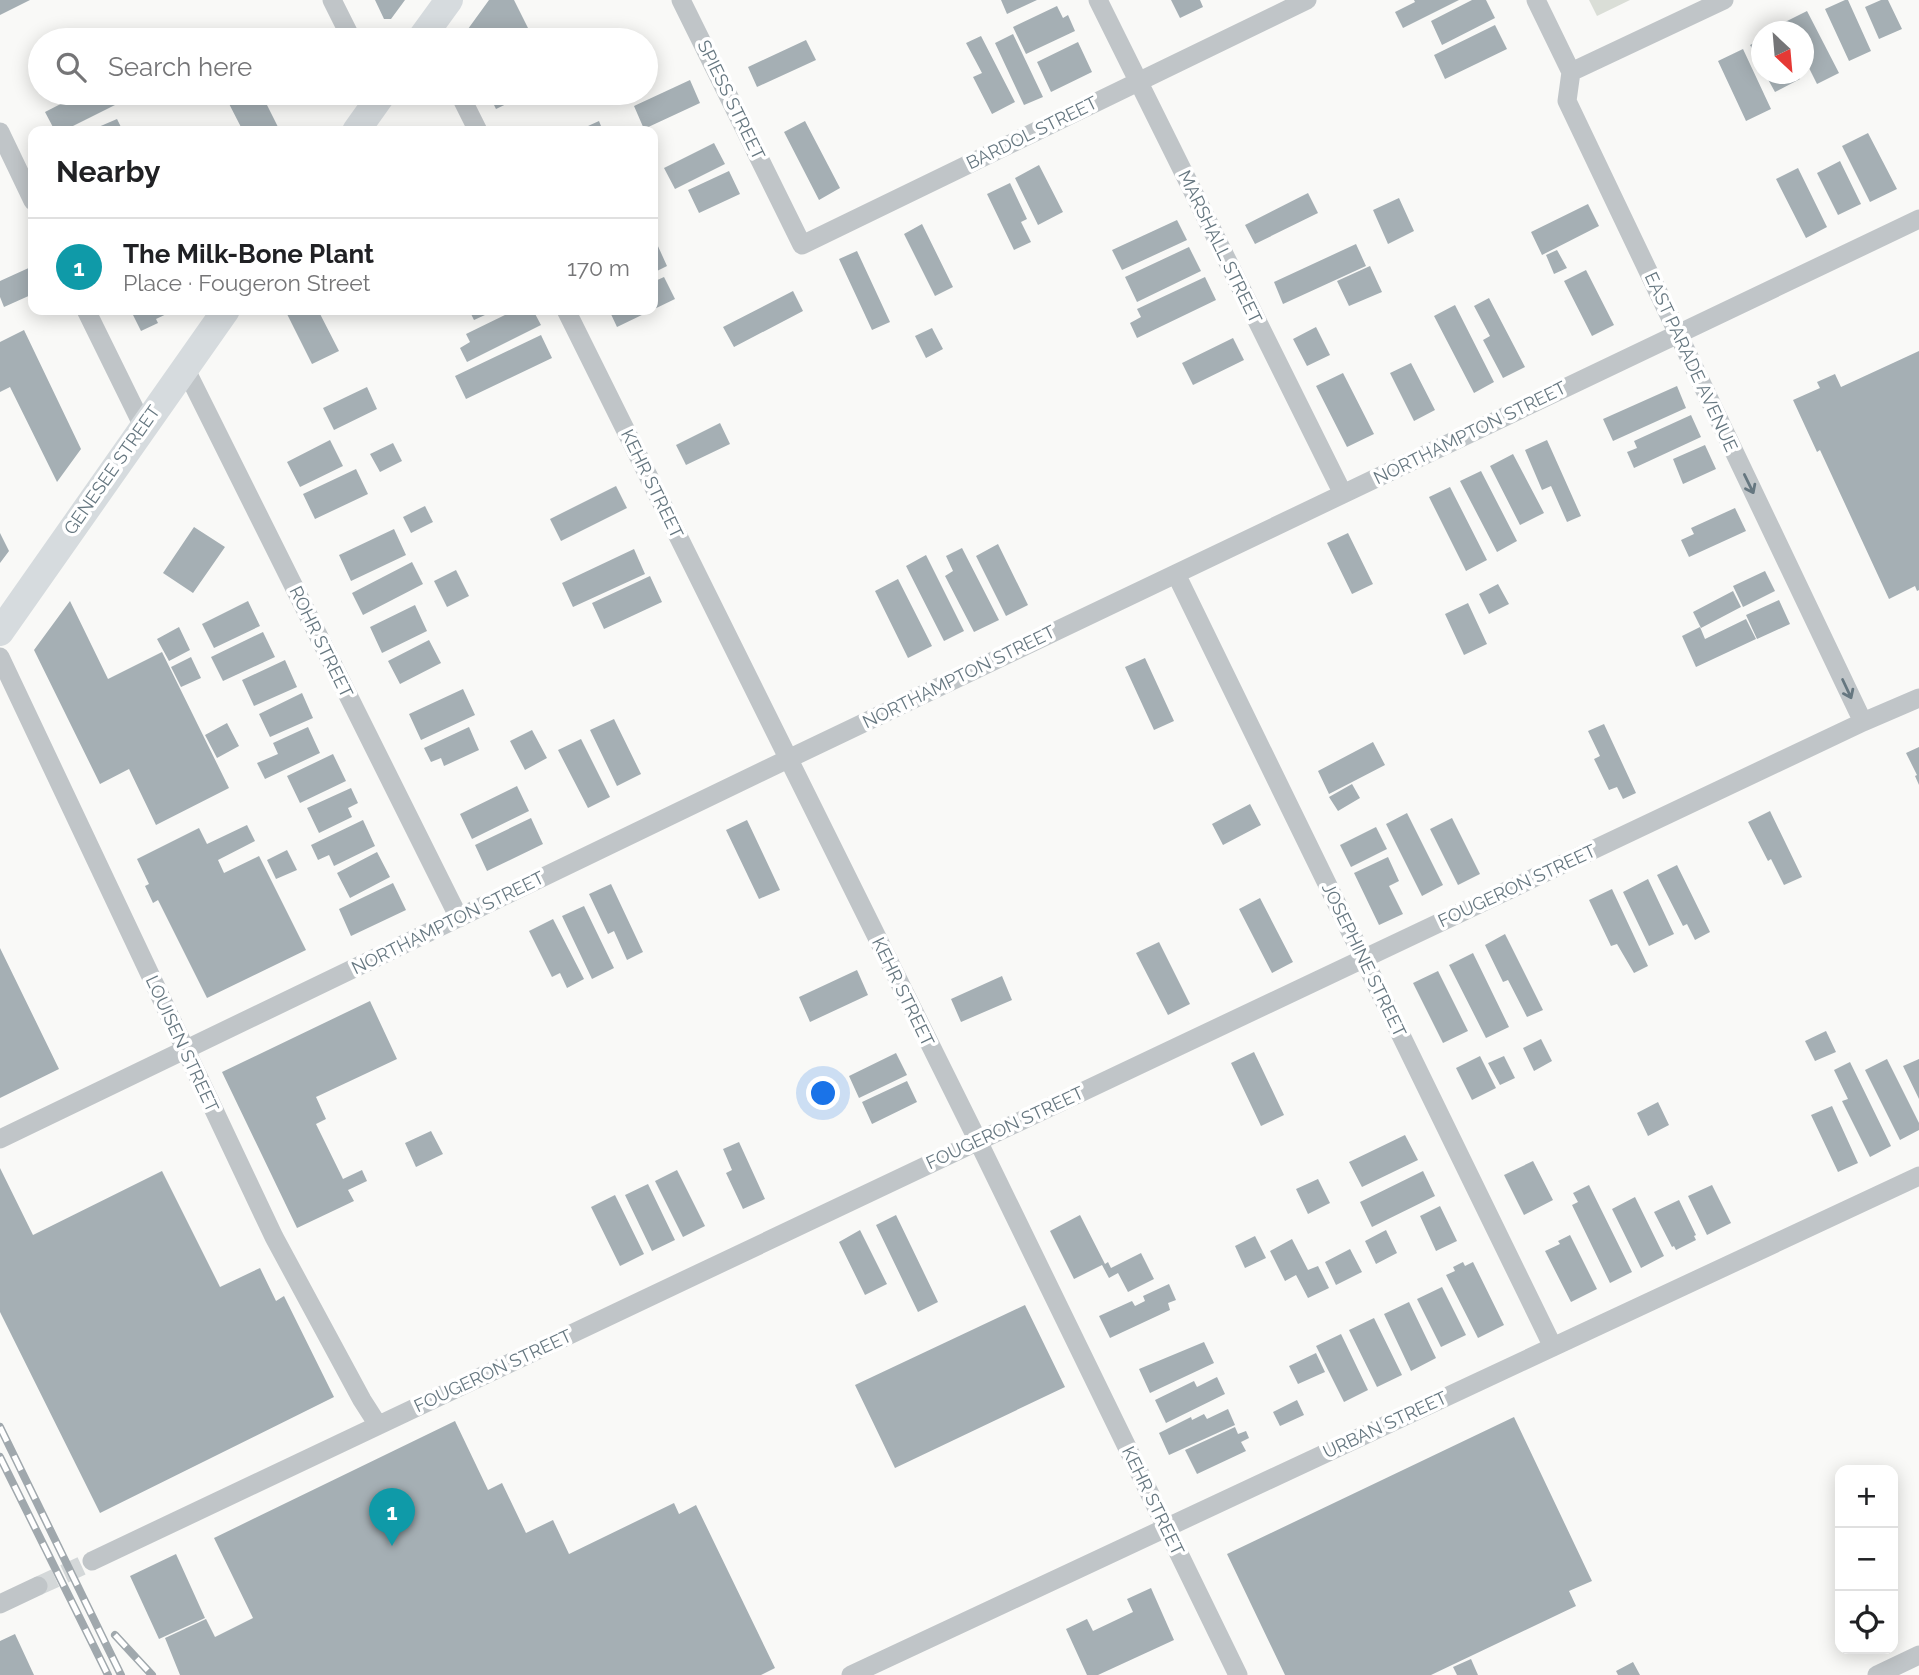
<!DOCTYPE html>
<html lang="en">
<head>
<meta charset="utf-8">
<style>
  body { margin:0; font-family:Raleway,sans-serif; background:#f2f2f2; color:#202124 }
  .controls { position:absolute; right:21px; bottom:21px; display:grid; overflow:hidden; border-radius:14px; box-shadow:0 4px 18px #0003 }
  .controls button { width:63px; height:63px; display:grid; place-items:center; padding:0; border:0; border-bottom:2px solid #e0e0e0; background:#fff; color:#202124; font:35px sans-serif }
  .compass { position:absolute; left:1751px; top:21px; width:63px; height:63px; border-radius:50%; background:#fff; box-shadow:0 4px 18px #0003; rotate:154deg }
  .you { position:absolute; left:824px; top:1094px; width:24px; height:24px; margin:-18px; border:5px solid #fff; border-radius:50%; background:#1a73e8; box-shadow:0 0 0 10px #1a73e833 }
  .badge { display:grid; place-items:center; width:46px; height:46px; border-radius:50%; background:#2563eb; color:#fff; font-size:23px; font-weight:700 }
  .pin { position:absolute; translate:-50% -58px; filter:drop-shadow(0 2px 4px #0008) }
  .pin::after { content:''; position:absolute; top:37px; width:24px; height:21px; background:inherit; clip-path:polygon(0 0,100% 0,50% 100%) }
  .list { margin:0; padding:0; list-style:none }
  h2 { display:flex; justify-content:space-between; align-items:center; height:91px; margin:0; padding:0 28px; font-size:30px }
  h2 small { font-size:23px; font-weight:400; color:#757577 }
  .list li { display:grid; grid-template-columns:46px 1fr auto; gap:21px; align-items:center; box-sizing:border-box; height:98px; padding:0 28px; border-top:2px solid #e0e0e0 }
  .list b { display:block; font-size:26px; white-space:nowrap }
  .list p { margin:0; font-size:23px; white-space:nowrap; color:#757577 }
  .list em { font-size:23px; font-style:normal; color:#757577 }
  .icon { flex:none; width:38px; height:38px; fill:none; stroke:currentColor; stroke-width:2; stroke-linecap:round; stroke-linejoin:round }
  .map { position:relative; flex:none; width:1919px; height:1675px; overflow:hidden }
  .search { position:absolute; background:#fff; box-shadow:0 4px 18px #0003; left:28px; top:28px; width:630px; height:77px; display:flex; align-items:center; gap:18px; box-sizing:border-box; padding:0 24px; border-radius:38px; color:#757577; font-size:26px }
  .panel { position:absolute; background:#fff; box-shadow:0 4px 18px #0003; left:28px; top:126px; width:630px; height:189px; border-radius:14px }
  .map>svg:first-child { display:block }
  .green { fill:#daded7 }
  .building { fill:#a5afb4 }
  .lines { fill:none; stroke-linecap:round; stroke-linejoin:round }
  .street-tunnel { stroke:#d4d8d9; stroke-width:19; stroke-dasharray:19 10; stroke-linecap:butt }
  .street { stroke:#c0c5c8; stroke-width:19 }
  .secondary { stroke:#d6dbde; stroke-width:28 }
  .rail-casing { stroke:#a0a8ad; stroke-width:8 }
  .rail { stroke:#fff; stroke-width:5; stroke-dasharray:16; stroke-linecap:butt }
  .oneway { stroke:#667780 }
  .labels { text-anchor:middle; stroke-width:7; stroke-linejoin:round; paint-order:stroke }
  .street-label { font-size:18px; fill:#667780; stroke:#fff }
</style>
</head>
<body>
<div class="map">
<svg width="1919" height="1675" viewBox="0 0 1919 1675">
  <rect width="100%" height="100%" fill="#f9f9f7"/>
  <!-- green -->
  <path class="green" d="M1589 0H1630L1597 16Z"/>
  <!-- building -->
  <path class="building" d="M0 0H30L0 15Z
    M375 0H405L391 19H384Z
    M489 0H514L534 40H460Z
    M1001 0H1037L1007 14Z
    M1171 0H1200L1203 7 1180 18Z
    M1414 0H1459L1403 28 1395 12 1415 2Z
    M1472 0H1486L1495 18 1442 45 1431 21Z
    M1845 0H1848L1871 51 1849 61 1825 9Z
    M1881 0H1888L1902 29 1879 39 1865 7Z
    M1057 6 1063 18 1068 15 1075 31 1026 54 1013 27Z
    M1807 11 1839 73 1817 84 1804 58V32H1790L1785 22Z
    M1495 25 1507 49 1445 79 1434 55Z
    M1013 34 1043 97 1024 105 995 43Z
    M981 36 1015 102 992 114 973 77 982 73 966 43Z
    M1762 39V66L1750 45Z
    M806 40 816 60 757 87 748 67Z
    M1078 42 1092 72 1051 92 1037 62Z
    M1743 49 1771 109 1746 121 1718 61Z
    M1765 74H1797L1800 79 1775 92Z
    M690 80 700 103 644 129 634 106Z
    M82 93H111L117 104 63 131H55L45 112Z
    M227 93H261L279 129 273 131H243L224 94Z
    M488 93H529L496 109Z
    M117 119 123 131H89Z
    M599 121 603 131H577Z
    M805 121 840 188 819 200 784 132Z
    M1868 133 1897 189 1870 202 1842 146Z
    M714 143 725 164 675 189 664 168Z
    M1840 161 1861 204 1838 215 1817 173Z
    M1039 165 1063 212 1038 225 1015 178Z
    M1798 168 1827 227 1806 238 1776 179Z
    M729 171 740 194 699 213 688 190Z
    M1010 183 1027 219 1021 222 1031 242 1014 250 987 194Z
    M1308 193 1318 213 1255 244 1245 225Z
    M1399 198 1414 231 1388 244 1373 210Z
    M1588 204 1599 226 1542 255 1531 232Z
    M1177 220 1187 240 1122 270 1112 250Z
    M922 224 953 287 935 296 904 234Z
    M657 244 667 266 653 273V246Z
    M1356 244 1366 266 1283 304 1274 282Z
    M1189 247 1201 271 1137 302 1125 277Z
    M1557 250 1567 268 1554 274 1546 255Z
    M857 251 890 322 872 330 839 259Z
    M33 266V294L4 307 0 297V281Z
    M1370 266 1382 292 1349 306 1337 281Z
    M1586 270 1614 325 1592 336 1564 281Z
    M664 277 675 299 617 327 609 310H653V282Z
    M1205 277 1216 300 1137 338 1130 323 1141 317 1137 309Z
    M793 291 803 311 734 347 723 327Z
    M1489 298 1525 367 1503 378 1483 340 1490 336 1474 306Z
    M1455 305 1494 382 1474 393 1434 316Z
    M140 310H175L156 319 158 323 141 331 132 313Z
    M285 310H318L339 351 312 364Z
    M469 310H496L474 320Z
    M515 310H533L541 325 467 362 460 348 470 342 466 334Z
    M1316 327 1330 355 1307 366 1293 339Z
    M932 328 943 349 926 358 915 336Z
    M24 330 81 449 57 482 10 387 0 392V342Z
    M541 335 552 358 466 399 455 376Z
    M1233 338 1244 360 1193 385 1182 363Z
    M1919 351V590L1917 591 1915 586 1889 599 1820 450 1817 452 1793 400 1820 388 1817 382 1835 374 1841 387Z
    M1411 363 1435 410 1414 421 1390 373Z
    M1343 373 1374 434 1347 447 1316 386Z
    M1677 386 1686 408 1613 441 1603 419Z
    M367 387 377 409 334 430 323 408Z
    M1691 415 1701 437 1634 468 1627 452 1637 448 1634 441Z
    M720 423 730 444 686 465 676 445Z
    M330 440 343 466 300 487 287 462Z
    M1547 440 1581 516 1567 522 1551 486 1542 490 1525 450Z
    M393 443 402 461 380 472 370 454Z
    M1705 445 1716 469 1683 484 1673 459Z
    M1513 454 1544 513 1520 525 1490 466Z
    M356 469 368 494 315 519 303 494Z
    M1481 471 1517 541 1497 552 1460 481Z
    M616 486 627 508 561 541 550 519Z
    M1450 487 1487 560 1466 571 1429 497Z
    M425 506 433 522 411 533 403 517Z
    M1735 508 1746 531 1689 557 1681 540 1694 534 1691 528Z
    M194 527 225 547 193 593 163 573Z
    M394 529 406 555 351 581 339 555Z
    M0 533 9 551 0 563Z
    M1348 533 1373 584 1352 594 1327 543Z
    M998 544 1028 605 1006 616 976 556Z
    M962 548 999 620 974 632 945 576 953 571 946 556Z
    M634 549 645 574 573 607 562 583Z
    M926 555 964 631 944 641 906 566Z
    M412 562 423 584 363 615 352 593Z
    M456 570 469 596 447 607 434 581Z
    M1765 571 1775 591 1743 607 1733 586Z
    M650 576 662 602 604 629 592 603Z
    M898 579 932 646 908 658 875 591Z
    M1498 584 1509 604 1489 614 1479 594Z
    M1733 591 1741 607 1701 628 1693 612Z
    M1779 600 1790 624 1757 639 1746 615Z
    M70 601 108 679 162 652 229 788 156 825 129 769 100 784 34 650Z
    M248 601 260 626 214 648 202 624Z
    M1468 603 1487 644 1464 655 1445 614Z
    M415 605 427 631 382 653 370 627Z
    M1746 619 1756 639 1696 667 1682 636 1700 627 1705 639Z
    M179 627 190 650 169 661 157 639Z
    M263 632 275 657 223 681 211 657Z
    M429 640 441 663 400 684 388 661Z
    M191 657 201 678 181 687 171 667Z
    M1145 658 1174 721 1154 730 1125 667Z
    M285 660 297 687 254 706 242 680Z
    M463 689 475 715 421 740 409 714Z
    M302 693 313 718 270 737 259 714Z
    M614 719 641 774 617 786 590 730Z
    M227 723 239 746 217 758 205 735Z
    M1604 724 1636 793 1623 799 1617 787 1609 790 1594 759 1600 756 1588 731Z
    M308 727 320 753 265 779 257 763 278 754 273 743Z
    M469 727 479 750 444 766 441 758 431 762 424 748Z
    M532 730 547 758 525 770 510 741Z
    M581 739 610 797 588 808 558 750Z
    M1373 742 1385 765 1329 794 1318 771Z
    M1919 747V785L1915 776 1917 775 1906 753Z
    M333 754 346 781 300 803 287 776Z
    M1352 784 1360 798 1338 811 1329 797Z
    M517 786 529 811 472 839 460 814Z
    M351 788 358 803 348 808 352 817 319 833 307 808Z
    M1250 804 1261 825 1223 845 1212 824Z
    M1770 811 1802 877 1784 885 1771 859 1768 861 1748 822Z
    M1407 813 1443 885 1422 896 1386 824Z
    M531 818 543 844 487 871 475 845Z
    M1452 818 1480 874 1458 885 1430 829Z
    M363 820 375 846 334 866 329 855 318 860 311 845Z
    M747 820 780 890 759 899 726 830Z
    M247 825 255 841 218 860 224 873 259 856 306 950 207 998 158 900 153 903 145 886 149 884 137 859 199 828 207 844Z
    M1376 827 1387 849 1351 867 1340 845Z
    M287 850 297 870 276 879 267 860Z
    M377 852 390 877 350 898 337 873Z
    M1388 857 1399 881 1389 886 1403 914 1379 925 1354 873Z
    M1677 865 1710 932 1695 940 1687 924 1683 926 1657 875Z
    M1648 879 1674 934 1649 946 1623 892Z
    M393 883 406 910 351 936 339 909Z
    M611 884 643 952 627 960 614 931 608 934 589 894Z
    M1612 889 1648 966 1634 973 1617 944 1611 946 1589 900Z
    M1260 898 1293 962 1272 973 1239 909Z
    M584 906 614 968 592 979 562 916Z
    M553 919 584 979 567 988 560 973 552 977 529 931Z
    M1505 934 1543 1010 1527 1017 1508 980 1503 982 1485 945Z
    M1159 942 1190 1004 1168 1015 1136 953Z
    M0 948 59 1069 0 1098Z
    M1473 953 1509 1027 1486 1038 1449 965Z
    M857 970 868 995 810 1022 799 997Z
    M1438 971 1468 1031 1443 1043 1413 983Z
    M1002 976 1012 1000 961 1022 951 999Z
    M370 1001 397 1059 316 1097 326 1119 316 1124 343 1179 362 1170 367 1181 348 1190 354 1201 297 1228 222 1072Z
    M1826 1031 1836 1052 1815 1061 1805 1041Z
    M1541 1039 1552 1061 1534 1071 1523 1048Z
    M1254 1052 1284 1115 1261 1126 1231 1063Z
    M896 1053 907 1075 859 1098 849 1076Z
    M1480 1056 1496 1088 1472 1100 1456 1068Z
    M1504 1056 1515 1078 1500 1085 1488 1063Z
    M1887 1059 1919 1123V1130L1900 1140 1865 1070Z
    M1919 1059V1099L1903 1066Z
    M1850 1062 1891 1146 1870 1157 1842 1101 1848 1099 1834 1070Z
    M907 1081 917 1102 872 1124 862 1102Z
    M1658 1102 1669 1125 1648 1136 1637 1113Z
    M1832 1106 1858 1163 1838 1172 1811 1115Z
    M431 1131 443 1154 416 1167 405 1143Z
    M1405 1135 1418 1160 1362 1187 1349 1162Z
    M739 1142 765 1199 743 1209 726 1173 732 1170 723 1149Z
    M1533 1161 1553 1200 1524 1215 1504 1175Z
    M0 1168 33 1235 162 1171 220 1287 260 1268 276 1301 284 1296 334 1397 100 1513 0 1312Z
    M677 1170 705 1226 683 1237 655 1181Z
    M1423 1171 1435 1196 1372 1227 1360 1202Z
    M1318 1179 1330 1203 1308 1214 1296 1189Z
    M648 1184 675 1240 652 1251 625 1195Z
    M1589 1185 1632 1272 1610 1283 1572 1205 1578 1202 1573 1193Z
    M1712 1185 1731 1223 1707 1235 1688 1196Z
    M615 1195 644 1254 620 1266 591 1207Z
    M1635 1197 1664 1256 1641 1268 1612 1209Z
    M1679 1200 1696 1235 1694 1236 1696 1240 1676 1250 1674 1246 1672 1247 1654 1212Z
    M1440 1206 1457 1241 1436 1251 1420 1216Z
    M896 1215 938 1302 918 1312 876 1225Z
    M1080 1215 1105 1264 1108 1262 1111 1268 1141 1253 1154 1279 1128 1292 1118 1273 1109 1278 1102 1265 1074 1279 1050 1231Z
    M860 1230 887 1284 865 1295 839 1242Z
    M1386 1230 1397 1253 1376 1264 1365 1241Z
    M1570 1235 1597 1289 1571 1302 1545 1251 1560 1244 1558 1241Z
    M1255 1236 1266 1258 1245 1268 1235 1246Z
    M1292 1239 1308 1270 1318 1266 1329 1288 1308 1298 1296 1275 1285 1281 1270 1251Z
    M1350 1249 1362 1272 1336 1285 1325 1262Z
    M1463 1262 1465 1266 1473 1262 1504 1325 1478 1338 1446 1275 1455 1271 1453 1267Z
    M1169 1284 1176 1300 1168 1303 1170 1310 1110 1338 1099 1316 1132 1301 1135 1306 1145 1301 1143 1296Z
    M1442 1287 1466 1335 1441 1347 1417 1299Z
    M1409 1302 1436 1358 1411 1371 1384 1314Z
    M1025 1305 1065 1387 895 1468 855 1385Z
    M1374 1318 1402 1375 1377 1387 1349 1330Z
    M1341 1334 1368 1390 1344 1402 1316 1346Z
    M1204 1342 1214 1363 1150 1393 1139 1369Z
    M1316 1353 1325 1372 1298 1384 1289 1366Z
    M1217 1377 1225 1394 1166 1423 1155 1400 1194 1381 1197 1387Z
    M1297 1400 1304 1415 1280 1426 1273 1412Z
    M1228 1409 1235 1425 1169 1455 1159 1433 1191 1417 1192 1420 1204 1414 1207 1419Z
    M1514 1417 1592 1581 1569 1591 1576 1606 1431 1675H1285L1227 1554Z
    M455 1421 488 1490 502 1483 526 1533 553 1520 569 1554 674 1503 679 1514 696 1505 775 1668 761 1675H180L165 1638 206 1619 215 1637 253 1618 214 1538Z
    M1235 1427 1238 1434 1246 1431 1249 1438 1241 1442 1246 1451 1197 1474 1185 1450Z
    M176 1554 205 1618 159 1639 130 1576Z
    M1151 1588 1174 1640 1098 1675H1087L1066 1629 1087 1619 1093 1631 1133 1612 1127 1599Z
    M15 1634 34 1675H0V1641Z
    M1471 1659 1478 1675H1457L1453 1667Z
    M1633 1662 1640 1675H1618L1616 1671Z"/>
  <g class="lines">
    <!-- street-tunnel -->
    <path class="street-tunnel" d="M38 1586 92 1561"/>
    <!-- street -->
    <path class="street" d="M332 0 352 40
      M681 0 802 245 1307 0
      M1098 0 1343 494
      M1536 0 1571 72 1567 101 1863 722
      M1571 72 1724 0
      M459 93 478 131
      M0 132 33 201
      M86 310 143 426
      M566 310 978 1141 1238 1675
      M184 366 459 918
      M1176 574 1553 1347
      M0 657 274 1237 362 1400 378 1425
      M0 1139 788 759 1919 219
      M92 1561 1863 722 1919 698
      M0 1604 38 1586
      M851 1675 1919 1176
      M1877 1675 1919 1655"/>
    <!-- secondary -->
    <path class="secondary" d="M420 40 449 0
      M356 131 383 93
      M0 632 226 310"/>
    <defs>
      <path id="rail" d="M0 1427 121 1675
        M0 1457 108 1675
        M115 1635 152 1675"/>
    </defs>
    <!-- rail casing -->
    <use href="#rail" class="rail-casing"/>
    <!-- rail -->
    <use href="#rail" class="rail"/>
  </g>
  <!-- one-way arrows -->
  <defs><path id="oneway-shaft" d="M-6 0H5M1.5-3L5.5 0L1.5 3" fill="none" stroke-width="1.6" stroke-linecap="round" stroke-linejoin="round" transform="scale(1.75)"/></defs>
  <g class="oneway">
    <use href="#oneway-shaft" transform="translate(1749 484) rotate(64)"/>
    <use href="#oneway-shaft" transform="translate(1847 689) rotate(65)"/>
  </g>
  <g class="labels">
    <!-- street labels -->
    <g class="street-label">
      <text transform="translate(731 100) rotate(64)" y="6">SPIESS STREET</text>
      <text transform="translate(1032 133) rotate(-26)" y="6">BARDOL STREET</text>
      <text transform="translate(1220 247) rotate(64)" y="6">MARSHALL STREET</text>
      <text transform="translate(1691 362) rotate(65)" y="6">EAST PARADE AVENUE</text>
      <text transform="translate(1470 433) rotate(-26)" y="6">NORTHAMPTON STREET</text>
      <text transform="translate(112 470) rotate(-55)" y="6">GENESEE STREET</text>
      <text transform="translate(652 484) rotate(64)" y="6">KEHR STREET</text>
      <text transform="translate(321 642) rotate(64)" y="6">ROHR STREET</text>
      <text transform="translate(959 677) rotate(-26)" y="6">NORTHAMPTON STREET</text>
      <text transform="translate(1517 886) rotate(-25)" y="6">FOUGERON STREET</text>
      <text transform="translate(448 923) rotate(-26)" y="6">NORTHAMPTON STREET</text>
      <text transform="translate(1364 960) rotate(64)" y="6">JOSEPHINE STREET</text>
      <text transform="translate(903 992) rotate(64)" y="6">KEHR STREET</text>
      <text transform="translate(182 1044) rotate(65)" y="6">LOUISEN STREET</text>
      <text transform="translate(1005 1128) rotate(-25)" y="6">FOUGERON STREET</text>
      <text transform="translate(493 1371) rotate(-25)" y="6">FOUGERON STREET</text>
      <text transform="translate(1385 1425) rotate(-25)" y="6">URBAN STREET</text>
      <text transform="translate(1153 1501) rotate(64)" y="6">KEHR STREET</text>
    </g>
  </g>
</svg>
<div class="controls">
<button>+</button>
<button>−</button>
<button><svg class="icon" aria-label="locate" viewBox="0 0 24 24"><circle cx="12" cy="12" r="6"/><path d="M12 2v4M12 18v4M2 12h4M18 12h4"/></svg></button>
</div>
<svg class="compass" viewBox="-18 -18 36 36"><path d="M0-13l5 13h-10z" fill="#e53935"/><path d="M0 13l5-13h-10z" fill="#757577"/></svg>
<div class="you"></div>
<div class="pin badge" style="left:392px;top:1546px;background:#0f9aa8">1</div>
<div class="search"><svg class="icon" aria-label="search" viewBox="0 0 24 24"><circle cx="10" cy="10" r="6"/><path d="M15 15l6 6"/></svg>Search here</div>
<section class="panel">
<h2>Nearby<small></small></h2>
<ul class="list">
<li><span class="badge" style="background:#0f9aa8">1</span><div><b>The Milk-Bone Plant</b><p>Place · Fougeron Street</p></div><em>170 m</em></li>
</ul>
</section>
</div>
</body>
</html>
